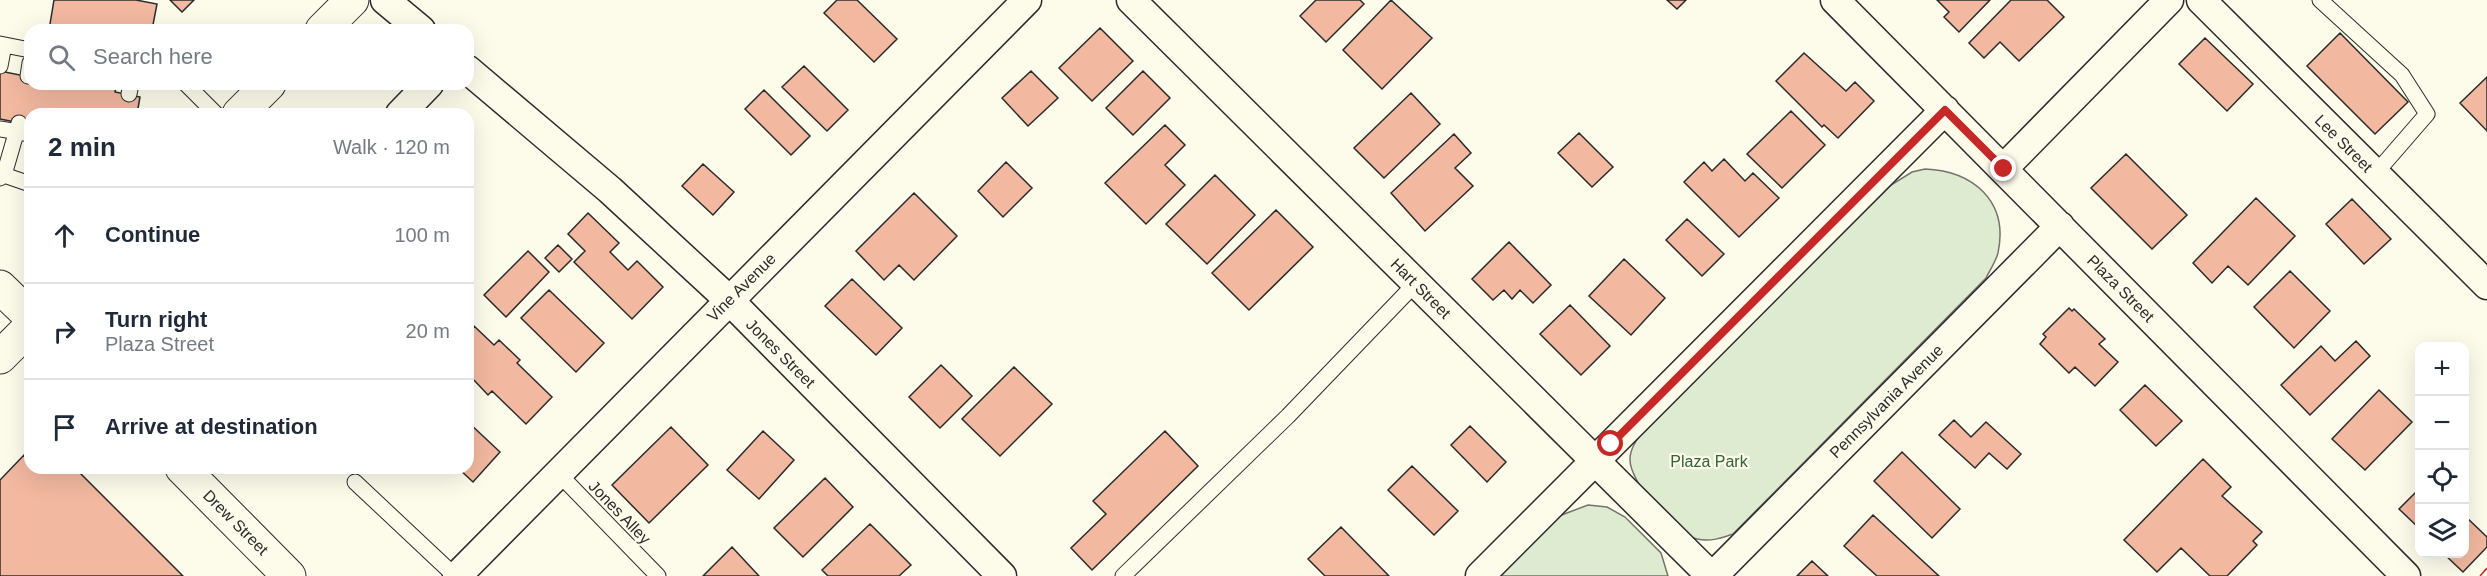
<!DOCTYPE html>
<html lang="en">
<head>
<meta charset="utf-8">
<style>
  body { margin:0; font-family:Arial,sans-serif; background:#f6f6f7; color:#1f2937 }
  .controls { position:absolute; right:18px; bottom:18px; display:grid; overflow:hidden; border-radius:12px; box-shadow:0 6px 24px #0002 }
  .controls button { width:54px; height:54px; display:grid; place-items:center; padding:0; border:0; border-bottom:2px solid #e0e1e3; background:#fff; color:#1f2937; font:30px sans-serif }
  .stop { position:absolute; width:18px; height:18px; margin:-14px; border:4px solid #c62828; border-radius:50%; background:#fff }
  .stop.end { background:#c62828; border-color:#fff; box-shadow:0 2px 6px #0008 }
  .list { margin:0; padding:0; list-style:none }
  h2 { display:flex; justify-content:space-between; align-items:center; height:78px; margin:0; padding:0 24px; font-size:26px }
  h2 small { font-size:20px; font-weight:400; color:#747a83 }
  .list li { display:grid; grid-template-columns:39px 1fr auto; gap:18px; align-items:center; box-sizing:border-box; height:96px; padding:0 24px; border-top:2px solid #e0e1e3 }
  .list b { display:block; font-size:22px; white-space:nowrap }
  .list p { margin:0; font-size:20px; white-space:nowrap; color:#747a83 }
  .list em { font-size:20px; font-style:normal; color:#747a83 }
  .icon { flex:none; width:33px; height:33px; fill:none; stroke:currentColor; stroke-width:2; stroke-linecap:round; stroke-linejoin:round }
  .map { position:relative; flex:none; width:2487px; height:576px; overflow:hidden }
  .search { position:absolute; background:#fff; box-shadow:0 6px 24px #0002; left:24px; top:24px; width:450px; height:66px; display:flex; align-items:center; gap:15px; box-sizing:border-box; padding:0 21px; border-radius:18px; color:#747a83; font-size:22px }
  .panel { position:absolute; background:#fff; box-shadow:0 6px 24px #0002; left:24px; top:108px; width:450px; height:366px; border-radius:18px }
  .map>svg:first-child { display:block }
  .green { fill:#deebd1; stroke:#74746e; stroke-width:1.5 }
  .building { fill:#f2b8a0; stroke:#2b2b2b; stroke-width:1.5 }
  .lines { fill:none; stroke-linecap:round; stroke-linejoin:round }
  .service-casing { stroke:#2b2b2b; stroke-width:17 }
  .minor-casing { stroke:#2b2b2b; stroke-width:31 }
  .tertiary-casing { stroke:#2b2b2b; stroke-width:35 }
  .secondary-casing { stroke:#2b2b2b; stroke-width:35 }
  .service { stroke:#fdfbea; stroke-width:15 }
  .minor { stroke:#fdfbea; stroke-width:28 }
  .tertiary { stroke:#fdfbea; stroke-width:33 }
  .secondary { stroke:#fdfbea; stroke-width:33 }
  .power { stroke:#c62828; stroke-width:1.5; stroke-dasharray:21 4.5 3 4.5; stroke-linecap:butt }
  .route { stroke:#c62828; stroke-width:8 }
  .labels { text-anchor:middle; stroke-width:4.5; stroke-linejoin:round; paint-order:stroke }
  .street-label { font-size:16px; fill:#2b2b2b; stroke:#fdfbea }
  .park-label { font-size:16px; fill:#34623c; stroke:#fdfbea }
</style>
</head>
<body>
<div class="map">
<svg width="2487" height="576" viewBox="0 0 2487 576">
  <rect width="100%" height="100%" fill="#fdfbea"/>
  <!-- green -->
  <path class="green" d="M1925 169C1973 171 2009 201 1998 253 1996 261 1990 270 1986 278L1733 534C1722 538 1710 542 1697 539 1675 534 1629 482 1630 459 1630 448 1638 438 1644 429L1891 185 1912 172Z
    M1588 505 1607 507 1625 517 1661 553 1668 576H1500L1559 516Z"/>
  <!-- building -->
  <path class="building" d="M54 0H136L157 4 152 30H49Z
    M170 0H194L182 12Z
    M837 0H857L897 39 874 62 824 13Z
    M1316 0H1360L1364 4 1326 42 1300 16Z
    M1391 0 1432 38 1382 89 1343 50Z
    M1667 0H1686L1677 9Z
    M1937 0H1990L1959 32 1944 17 1949 12Z
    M2011 0H2047L2064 17 2019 61 2000 42 1984 58 1969 43Z
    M1100 28 1133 61 1092 101 1059 68Z
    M2340 33 2408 102 2375 134 2307 66Z
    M2205 38 2253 84 2227 111 2179 64Z
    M1804 53 1846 91 1855 82 1874 101 1838 138 1824 125 1822 127 1776 81Z
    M804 66 848 110 827 131 782 87Z
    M0 71 30 77V84H117L115 92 140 97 137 114H30V125L0 119Z
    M1031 71 1058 98 1028 126 1002 98Z
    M1143 71 1170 98 1133 135 1106 108Z
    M2487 77V131L2460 103Z
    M764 90 810 136 791 155 745 109Z
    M1411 93 1440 124 1384 178 1354 148Z
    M1791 111 1825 145 1782 188 1747 154Z
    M1165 125 1185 145 1165 165 1185 185 1146 224 1105 183Z
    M1579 133 1613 167 1592 187 1558 153Z
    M1454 134 1471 153 1455 168 1473 186 1425 231 1391 193Z
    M2126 154 2187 215 2152 249 2091 188Z
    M1724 159 1745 181 1753 173 1779 198 1739 237 1684 182 1704 162 1712 171Z
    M1006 162 1032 188 1003 217 978 191Z
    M703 164 734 192 713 215 682 186Z
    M1215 175 1255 215 1207 264 1166 224Z
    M914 193 957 236 914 280 899 265 884 280 856 251Z
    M2256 198 2295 236 2248 285 2228 266 2212 283 2193 263Z
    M2352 199 2391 239 2364 264 2326 224Z
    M1276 210 1313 247 1249 310 1212 273Z
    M588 213 619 243 610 252 628 270 637 261 663 287 632 319 574 262 585 251 568 234Z
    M1687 219 1724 254 1702 276 1666 240Z
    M1509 242 1551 285 1533 303 1520 290 1512 299 1504 290 1493 300 1472 279Z
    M558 245 572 259 559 272 545 258Z
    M528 251 549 272 506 317 484 295Z
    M1624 259 1665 298 1631 335 1589 296Z
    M2290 271 2330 311 2294 348 2254 307Z
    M852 279 902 328 876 355 825 306Z
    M549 290 604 343 576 372 521 318Z
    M1570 305 1610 346 1581 375 1540 334Z
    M2069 308 2072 311 2074 309 2105 339 2099 344 2118 362 2095 386 2075 367 2069 373 2040 344 2046 337 2043 334Z
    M474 326 494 345 499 340 520 360 517 363 552 397 526 424 492 391 488 395 472 378 468 382V333Z
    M2356 341 2370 356 2310 415 2281 385 2321 346 2335 361Z
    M941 365 972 396 940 428 909 397Z
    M1014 367 1052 404 1000 456 962 419Z
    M2145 385 2182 421 2156 446 2120 410Z
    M2379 390 2412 422 2365 470 2332 439Z
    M1954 420 1971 437 1986 422 2021 454 2007 469 1989 453 1975 468 1939 435Z
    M468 422 500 452 473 482 458 468H468Z
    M1470 426 1506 462 1487 482 1451 445Z
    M671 427 708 465 649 523 612 485Z
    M763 431 794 460 759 499 727 470Z
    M1165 431 1198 466 1092 570 1071 548 1106 514 1093 501Z
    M1902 452 1960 509 1932 538 1874 481Z
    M24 455 30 461V468H75L183 576H0V480Z
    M2203 459 2231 487 2222 496 2262 532 2253 541 2257 545 2227 576H2210L2181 548 2157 572 2124 540Z
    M1412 466 1458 511 1434 535 1388 490Z
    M825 478 853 507 803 557 774 528Z
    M2420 488V529L2399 509Z
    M1873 515 1939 576H1877L1844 546Z
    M2464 515 2487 537V547L2463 572 2444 554H2464Z
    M870 524 911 565 899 576H828L822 570Z
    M1341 527 1389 576H1325L1308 559Z
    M732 547 759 576H703Z
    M1812 561 1828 576H1797Z"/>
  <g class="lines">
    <defs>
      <path id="service" d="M2320 0 2402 75 2427 114 2375 174
        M0 44 30 50
        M0 66 4 45
        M28 76 30 63
        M186 84 216 114
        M129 94 131 84
        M0 129 30 134
        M0 171 4 175 19 123
        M0 178 4 175 30 184
        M558 473 658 576
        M355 482 455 576
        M1123 576 1288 416 1416 283"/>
      <path id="minor" d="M385 0 421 30
        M1131 0 1711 576
        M1835 0 2406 576
        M2201 0 2487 285
        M468 70 610 190 728 299 1002 576
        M400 114 429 84
        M2003 169 2169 0
        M457 576 1027 0
        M1480 576 1945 110
        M1713 576 2060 226"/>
      <path id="tertiary" d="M0 287 30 316"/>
      <path id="secondary" d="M322 30 352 0
        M239 114 269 84
        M0 357 30 327
        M182 468 289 576"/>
    </defs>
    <!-- service casing -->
    <use href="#service" class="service-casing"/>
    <!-- minor casing -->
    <use href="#minor" class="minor-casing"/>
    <!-- tertiary casing -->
    <use href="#tertiary" class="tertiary-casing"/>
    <!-- secondary casing -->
    <use href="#secondary" class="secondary-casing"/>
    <!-- service -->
    <use href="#service" class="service"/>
    <!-- minor -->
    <use href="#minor" class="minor"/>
    <!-- tertiary -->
    <use href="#tertiary" class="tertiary"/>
    <!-- secondary -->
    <use href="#secondary" class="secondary"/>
    <!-- power -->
    <path class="power" d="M2480 576 2487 568"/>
  </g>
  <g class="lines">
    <!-- route -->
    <path class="route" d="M1611 444 1945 110 2004 169"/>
  </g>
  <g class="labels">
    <!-- street labels -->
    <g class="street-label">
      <text transform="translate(2344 143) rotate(45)" y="6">Lee Street</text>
      <text transform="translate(741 287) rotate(-45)" y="6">Vine Avenue</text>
      <text transform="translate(1421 288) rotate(45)" y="6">Hart Street</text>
      <text transform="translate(2121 288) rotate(45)" y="6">Plaza Street</text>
      <text transform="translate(781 353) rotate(45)" y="6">Jones Street</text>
      <text transform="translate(1886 401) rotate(-45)" y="6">Pennsylvania Avenue</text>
      <text transform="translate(620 512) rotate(46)" y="6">Jones Alley</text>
      <text transform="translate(236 522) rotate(45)" y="6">Drew Street</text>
    </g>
    <!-- park labels -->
    <g class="park-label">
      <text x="1709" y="467">Plaza Park</text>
    </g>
  </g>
</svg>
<div class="controls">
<button>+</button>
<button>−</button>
<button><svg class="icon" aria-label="locate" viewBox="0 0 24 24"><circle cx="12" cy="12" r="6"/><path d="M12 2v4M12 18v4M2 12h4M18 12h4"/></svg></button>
<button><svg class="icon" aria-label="layers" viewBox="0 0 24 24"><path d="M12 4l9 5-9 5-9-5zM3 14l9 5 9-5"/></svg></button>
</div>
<div class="stop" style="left:1611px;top:444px"></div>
<div class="stop end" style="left:2004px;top:169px"></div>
<div class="search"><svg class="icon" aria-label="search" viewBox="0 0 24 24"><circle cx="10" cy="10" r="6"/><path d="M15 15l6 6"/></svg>Search here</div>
<section class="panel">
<h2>2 min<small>Walk · 120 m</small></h2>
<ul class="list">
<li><svg class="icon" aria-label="ahead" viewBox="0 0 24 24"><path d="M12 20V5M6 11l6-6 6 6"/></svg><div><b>Continue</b></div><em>100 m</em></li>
<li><svg class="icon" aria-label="right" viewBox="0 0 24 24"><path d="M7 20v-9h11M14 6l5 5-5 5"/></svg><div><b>Turn right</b><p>Plaza Street</p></div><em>20 m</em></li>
<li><svg class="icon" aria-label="arrive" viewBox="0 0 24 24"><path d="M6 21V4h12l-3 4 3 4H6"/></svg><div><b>Arrive at destination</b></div></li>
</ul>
</section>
</div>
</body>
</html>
